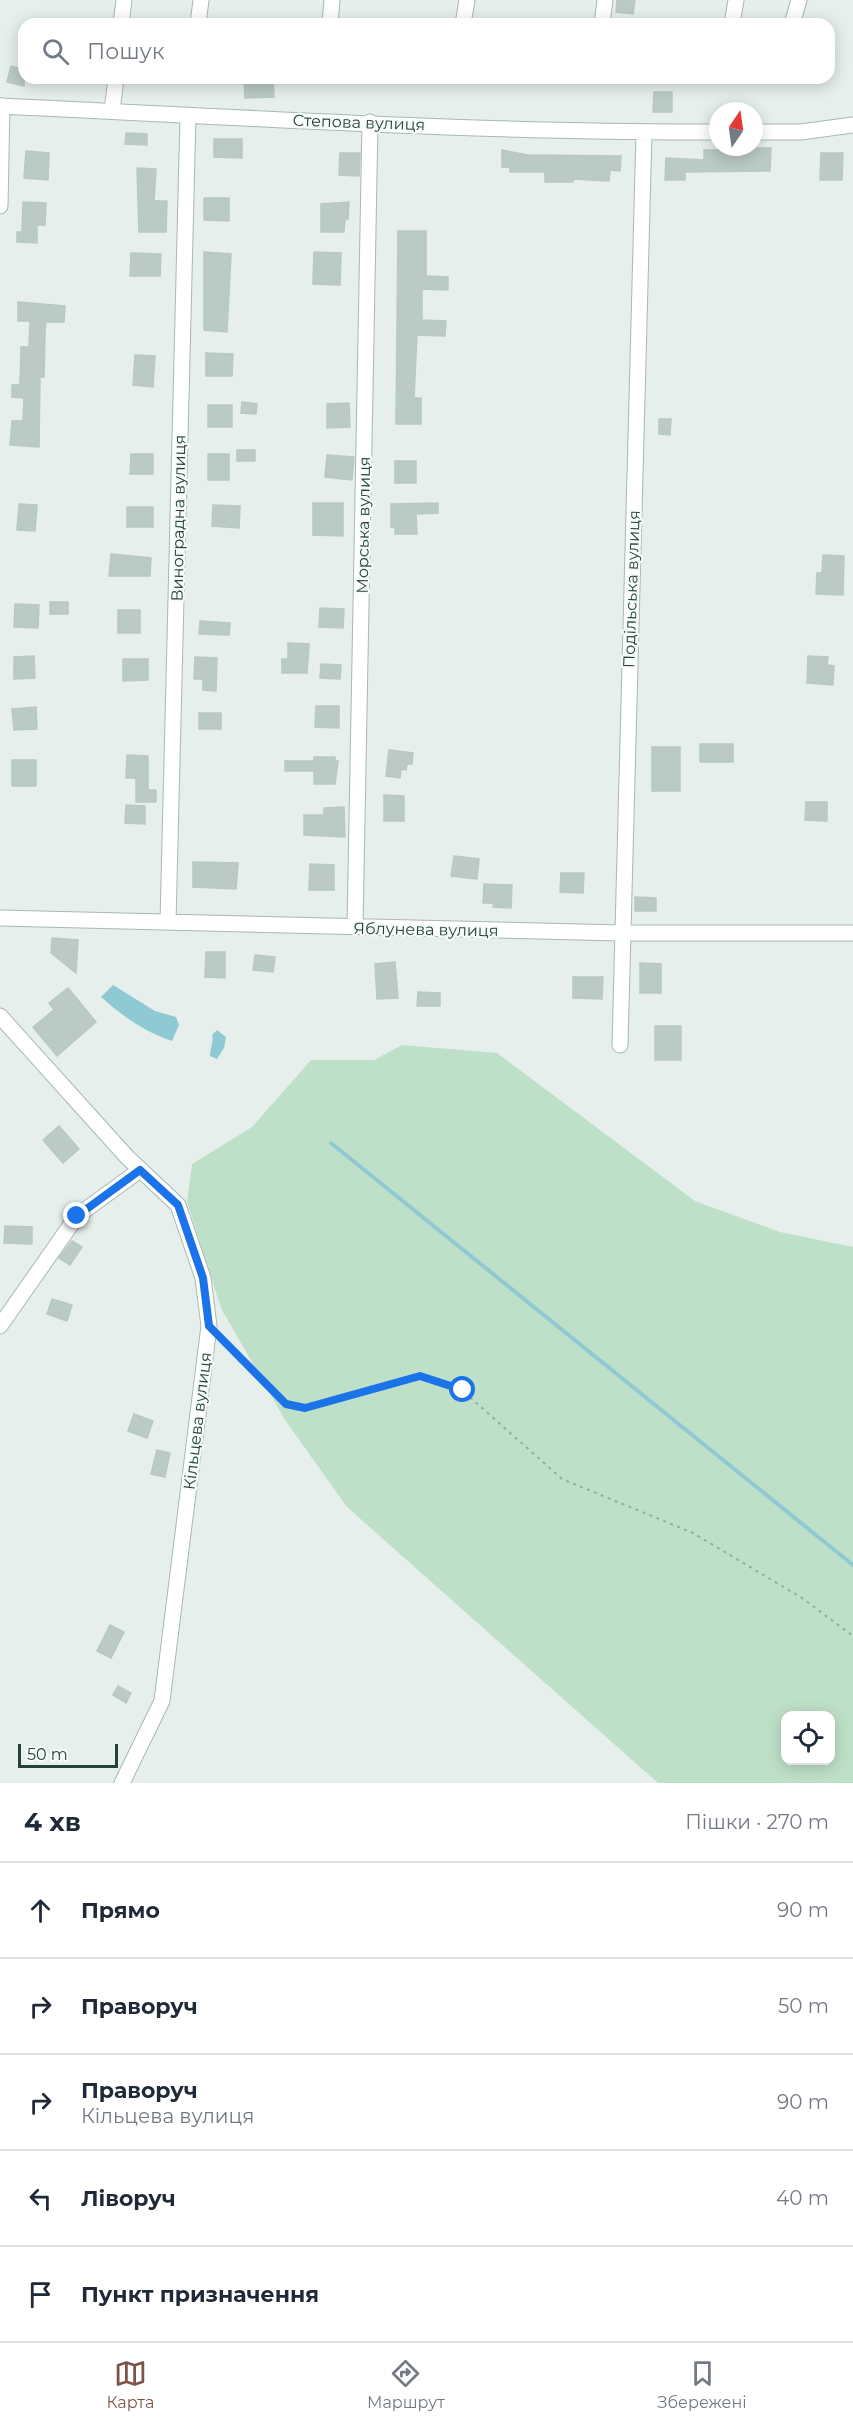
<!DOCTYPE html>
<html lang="uk">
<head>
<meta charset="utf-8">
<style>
  body { margin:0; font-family:Montserrat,sans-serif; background:#f6f6f7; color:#1f2937 }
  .controls { position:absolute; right:18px; bottom:18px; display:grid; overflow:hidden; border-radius:12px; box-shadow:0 3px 15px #0003 }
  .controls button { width:54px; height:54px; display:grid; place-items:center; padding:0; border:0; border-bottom:2px solid #e0e1e3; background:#fff; color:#1f2937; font:30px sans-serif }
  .compass { position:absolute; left:709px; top:102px; width:54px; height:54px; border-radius:50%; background:#fff; box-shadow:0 3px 15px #0003; rotate:13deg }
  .scale { position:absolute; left:18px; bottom:15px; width:100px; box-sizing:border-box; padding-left:6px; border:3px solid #24423a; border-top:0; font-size:16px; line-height:21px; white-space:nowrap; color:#24423a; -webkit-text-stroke:4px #f7fbf9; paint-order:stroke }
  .stop { position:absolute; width:18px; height:18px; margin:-14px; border:4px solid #1a73e8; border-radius:50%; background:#fff }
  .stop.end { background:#1a73e8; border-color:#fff; box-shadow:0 2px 6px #0008 }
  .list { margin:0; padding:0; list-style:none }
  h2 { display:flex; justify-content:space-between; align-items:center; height:78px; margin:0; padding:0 24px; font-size:26px }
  h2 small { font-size:20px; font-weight:400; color:#747a83 }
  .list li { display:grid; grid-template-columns:39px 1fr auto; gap:18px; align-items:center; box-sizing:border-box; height:96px; padding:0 24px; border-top:2px solid #e0e1e3 }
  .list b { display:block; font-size:22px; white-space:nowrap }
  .list p { margin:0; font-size:20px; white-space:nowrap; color:#747a83 }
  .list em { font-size:20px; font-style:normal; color:#747a83 }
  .icon { flex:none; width:33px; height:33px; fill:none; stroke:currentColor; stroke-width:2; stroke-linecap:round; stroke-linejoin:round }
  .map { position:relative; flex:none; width:853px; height:1783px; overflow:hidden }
  .search { position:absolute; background:#fff; box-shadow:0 3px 15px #0003; left:18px; right:18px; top:18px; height:66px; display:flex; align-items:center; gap:15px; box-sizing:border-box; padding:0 21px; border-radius:18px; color:#747a83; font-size:22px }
  .sheet { height:558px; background:#fff }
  nav { display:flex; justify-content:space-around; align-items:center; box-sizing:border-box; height:84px; border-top:2px solid #e0e1e3; background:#fff; font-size:16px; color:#747a83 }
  nav a { display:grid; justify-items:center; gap:3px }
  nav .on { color:#7f5249 }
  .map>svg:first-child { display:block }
  .green { fill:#bfe0c8; fill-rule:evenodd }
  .water { fill:#8ec9d4 }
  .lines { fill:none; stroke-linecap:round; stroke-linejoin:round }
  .stream { stroke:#8ec9d4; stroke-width:4 }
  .building { fill:#bbcac4; stroke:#b8c9c2; stroke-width:1.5 }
  .street-casing { stroke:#a8b8b2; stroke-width:17 }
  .path { stroke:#86b3a5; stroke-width:2; stroke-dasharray:3 4.5; stroke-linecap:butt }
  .street { stroke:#fff; stroke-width:15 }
  .route { stroke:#1a73e8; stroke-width:8 }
  .labels { text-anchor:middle; stroke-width:4.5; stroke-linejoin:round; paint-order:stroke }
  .street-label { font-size:16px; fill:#24423a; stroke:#f7fbf9 }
</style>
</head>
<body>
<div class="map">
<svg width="853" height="1783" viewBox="0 0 853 1783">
  <rect width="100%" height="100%" fill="#e6efeb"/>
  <!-- green -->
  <path class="green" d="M402 1045 497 1053 695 1201 780 1232 853 1247V1783H658L347 1507 285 1420 221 1308 187 1202 192 1164 252 1127 311 1060H374ZM786 1716H830V1760H786Z"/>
  <!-- water -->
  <path class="water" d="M113 985 155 1011 176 1017 179 1025 172 1041C143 1031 124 1017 101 997Z
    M217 1030 226 1037 224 1048 217 1059 210 1056C210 1048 214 1042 212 1035Z"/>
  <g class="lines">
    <!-- stream -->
    <path class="stream" d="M331 1143 853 1565"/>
  </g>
  <!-- building -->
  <path class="building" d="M617 0H635L633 14 616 12Z
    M11 66 24 70V86L7 82Z
    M244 78H273L274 97 245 98Z
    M654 92H672V112H653Z
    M126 133 147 134V145L125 144Z
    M214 139H242V158L214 157Z
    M739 148H771L770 171 685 172V180H665L666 158 704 160V150H739Z
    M502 150 528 155 621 156 620 171 610 170 609 181 573 179V182H545V172H510V167H502Z
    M26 151 49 153 48 180 24 178Z
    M340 153H360L359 176 339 175Z
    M821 153H843L842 180H820Z
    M137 168 156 169 154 201H167L166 232H139Z
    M204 198H229V221L204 220Z
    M23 202 46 203 45 225H37V243L17 242V232H22Z
    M349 202 348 219H345L344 232H321V204Z
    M398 231H426V276L448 277V290L422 289V320L446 321 445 336 417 335 414 398H421V424H396Z
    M204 252 231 254 227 332 204 330Z
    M314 252 341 253 340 285 313 284Z
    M131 253 161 254 160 276H130Z
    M18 302 65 306 64 322H46L45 330 44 377H40L39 447 10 445 12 421H23L24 398 12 397V385H20L21 347H29L30 321H18Z
    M206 353 233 354 232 376H206Z
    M135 355 155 356 153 387 133 385Z
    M242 402 257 404 256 414 241 413Z
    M349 403 350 427 327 428V404Z
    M208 405H232V427H208Z
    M659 419H671L670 435 659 434Z
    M237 450H255V461H237Z
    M131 454H153V474H130Z
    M208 454H229V480H208Z
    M327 455 354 457 352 480 325 477Z
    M395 461H416V483H395Z
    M313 503H343V536L313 535Z
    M438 503V513L416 514 417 534H395V527H391V504Z
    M19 504 37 505 35 531 17 530Z
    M213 505 240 506 239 528 212 526Z
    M127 507H153V527H127Z
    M111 554 151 558 150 576H109Z
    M823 555 844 556 843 595 816 594 817 573H822Z
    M50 602H68V614H50Z
    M15 604 39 605 38 628 14 627Z
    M320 608 344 609 343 628 319 627Z
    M118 610H140V633H118Z
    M200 621 230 623 229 635 199 634Z
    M288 643 309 644 307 673H282V659H288Z
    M34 656 35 678 14 679V657Z
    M808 656 828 657 827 665 834 666 833 685 807 683Z
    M195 657 217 658 216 691 203 690V679H194Z
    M123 659H148V680L123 681Z
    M321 664 341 665 340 679 320 678Z
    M316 706H339V728L315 727Z
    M36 707 37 729 14 730 12 709Z
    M199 713H221V729H199Z
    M700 744H733V762H700Z
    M652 747H680V791H652Z
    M389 750 413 753 412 764H407L406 770 401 769 400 778 386 776Z
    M127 755 148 756V790H156V802H136V778H126Z
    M314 757H335V761H338L335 784H314V771H285V761H314Z
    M12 760H36V786H12Z
    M384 795 404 796V821H384Z
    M806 802H827V821L805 820Z
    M126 805 145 806V824L125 823Z
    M344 807 345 837 304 835V815H324V808Z
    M454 856 479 859 477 879 451 876Z
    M193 862 238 863 236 889 193 887Z
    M310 864 334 865V890H309Z
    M561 873H584L583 893 560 892Z
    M484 884 512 885 511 908 493 907 494 903H483Z
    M635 897 656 898V911H635Z
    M52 938 78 940 76 973 51 953Z
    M206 952H225V978L205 977Z
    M255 955 275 957 273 972 253 970Z
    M395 962 398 998 377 999 375 964Z
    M640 963 661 964V993H640Z
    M573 977H603L602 999 573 998Z
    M68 988 96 1022 57 1056 33 1027 54 1010 49 1003Z
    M418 992 440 993V1006H417Z
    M655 1026H681V1060H655Z
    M59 1126 79 1149 63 1163 43 1140Z
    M5 1226 32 1227V1244L4 1243Z
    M72 1241 82 1247 70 1265 59 1258Z
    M52 1299 72 1305 67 1321 47 1314Z
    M134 1414 153 1421 147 1438 128 1431Z
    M157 1450 170 1453 165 1477 151 1474Z
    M110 1625 124 1632 111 1658 97 1651Z
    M118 1686 131 1693 126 1703 113 1695Z"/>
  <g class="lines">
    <defs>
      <path id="street" d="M121 24 124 0
        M198 24 201 0
        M330 24 332 0
        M463 24 467 0
        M602 24 605 0
        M732 24 736 0
        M792 24 799 0
        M0 106C239 117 479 133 718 132
        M112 111 116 78
        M754 132H801L853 125
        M0 206 2 106
        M0 918 621 933H853
        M168 922 188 115
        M355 927 370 122
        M0 1016 127 1157 178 1205 203 1278 209 1326 162 1701 122 1783
        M620 1045 644 132
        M0 1326 77 1216 140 1170"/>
    </defs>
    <!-- street casing -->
    <use href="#street" class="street-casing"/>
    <!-- path -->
    <path class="path" d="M222 1339 286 1404 305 1408 420 1376 463 1391 562 1479 693 1533 802 1598 853 1636"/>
    <!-- street -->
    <use href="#street" class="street"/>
  </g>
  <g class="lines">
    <!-- route -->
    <path class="route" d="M77 1216 140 1170 178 1205 203 1278 209 1326 286 1404 305 1408 420 1376 463 1390"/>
  </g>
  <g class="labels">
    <!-- street labels -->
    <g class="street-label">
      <text transform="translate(359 122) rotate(2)" y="6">Степова вулиця</text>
      <text transform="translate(178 518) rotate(-89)" y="6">Виноградна вулиця</text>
      <text transform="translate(363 525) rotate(-89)" y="6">Морська вулиця</text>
      <text transform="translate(631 589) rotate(-88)" y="6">Подільська вулиця</text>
      <text transform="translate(426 929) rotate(1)" y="6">Яблунева вулиця</text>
      <text transform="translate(197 1421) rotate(-83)" y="6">Кільцева вулиця</text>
    </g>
  </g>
</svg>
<div class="controls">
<button><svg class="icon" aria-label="locate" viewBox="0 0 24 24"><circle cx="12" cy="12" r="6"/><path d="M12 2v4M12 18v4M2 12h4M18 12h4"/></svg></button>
</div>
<svg class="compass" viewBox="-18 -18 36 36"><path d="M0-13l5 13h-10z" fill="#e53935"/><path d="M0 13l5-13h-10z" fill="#747a83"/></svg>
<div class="scale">50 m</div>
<div class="stop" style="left:463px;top:1390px"></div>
<div class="stop end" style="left:77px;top:1216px"></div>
<div class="search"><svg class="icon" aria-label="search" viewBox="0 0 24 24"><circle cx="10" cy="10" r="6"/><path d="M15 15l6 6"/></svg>Пошук</div>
</div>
<section class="sheet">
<h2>4 хв<small>Пішки · 270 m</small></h2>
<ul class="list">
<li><svg class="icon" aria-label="ahead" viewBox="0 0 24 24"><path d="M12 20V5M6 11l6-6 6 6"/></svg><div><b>Прямо</b></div><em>90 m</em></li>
<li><svg class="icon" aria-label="right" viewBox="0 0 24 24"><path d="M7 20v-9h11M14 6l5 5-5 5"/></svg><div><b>Праворуч</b></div><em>50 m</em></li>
<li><svg class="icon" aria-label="right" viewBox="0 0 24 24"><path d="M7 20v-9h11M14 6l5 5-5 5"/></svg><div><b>Праворуч</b><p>Кільцева вулиця</p></div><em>90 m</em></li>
<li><svg class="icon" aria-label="left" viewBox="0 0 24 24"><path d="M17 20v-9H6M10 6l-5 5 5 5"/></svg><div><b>Ліворуч</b></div><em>40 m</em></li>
<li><svg class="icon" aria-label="arrive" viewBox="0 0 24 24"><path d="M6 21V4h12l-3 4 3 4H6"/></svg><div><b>Пункт призначення</b></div></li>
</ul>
</section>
<nav>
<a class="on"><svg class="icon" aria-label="map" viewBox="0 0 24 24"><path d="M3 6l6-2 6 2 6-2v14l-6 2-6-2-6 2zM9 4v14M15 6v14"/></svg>Карта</a>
<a><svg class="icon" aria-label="directions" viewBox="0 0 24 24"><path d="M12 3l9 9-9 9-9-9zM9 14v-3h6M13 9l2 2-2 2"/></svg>Маршрут</a>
<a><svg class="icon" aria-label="saved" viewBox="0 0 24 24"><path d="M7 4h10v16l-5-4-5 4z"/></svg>Збережені</a>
</nav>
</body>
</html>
